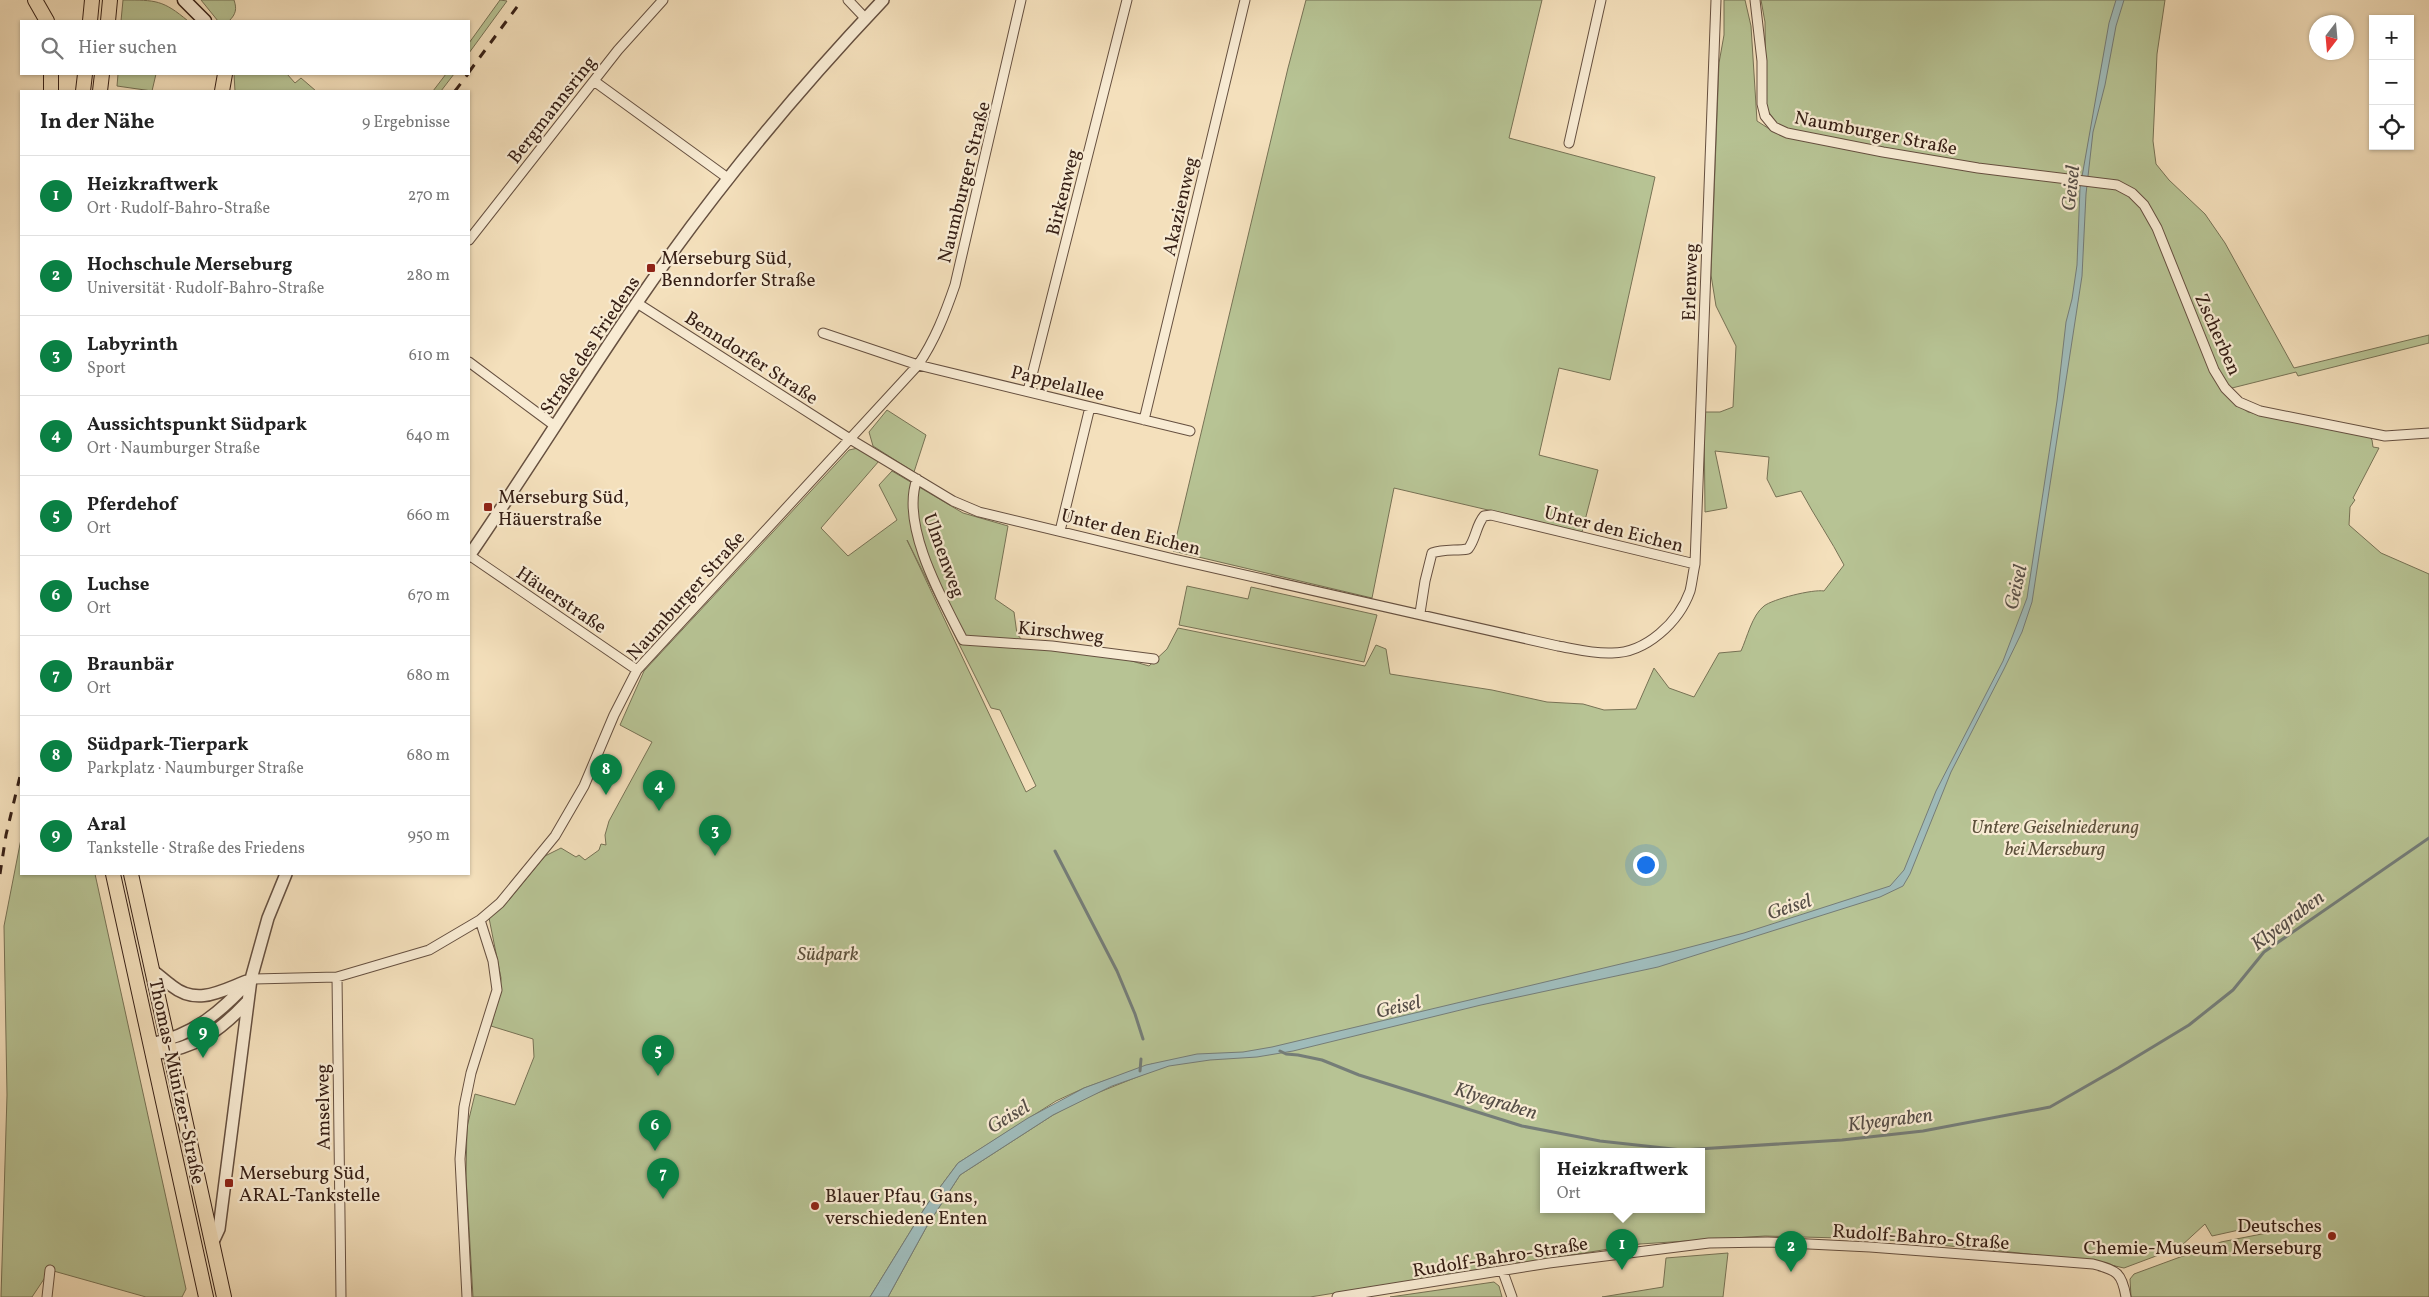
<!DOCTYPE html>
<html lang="de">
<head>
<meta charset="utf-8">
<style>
  body { margin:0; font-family:Vollkorn,serif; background:#f2f2f2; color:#222 }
  .controls { position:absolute; right:15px; top:15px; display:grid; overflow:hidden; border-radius:0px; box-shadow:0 1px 4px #0004 }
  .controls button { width:45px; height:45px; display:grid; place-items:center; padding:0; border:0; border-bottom:1px solid #e0e0e0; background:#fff; color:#222; font:25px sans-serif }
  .compass { position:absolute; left:2309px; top:15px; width:45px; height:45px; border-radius:50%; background:#fff; box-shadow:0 1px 4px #0004; rotate:196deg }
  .you { position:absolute; left:1645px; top:864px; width:18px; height:18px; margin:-12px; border:4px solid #fff; border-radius:50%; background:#1a73e8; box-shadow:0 0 0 8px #1a73e833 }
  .badge { display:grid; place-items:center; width:32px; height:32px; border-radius:50%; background:#0b8043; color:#fff; font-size:16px; font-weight:700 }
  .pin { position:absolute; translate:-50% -41px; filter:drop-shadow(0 1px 2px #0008) }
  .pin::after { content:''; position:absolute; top:26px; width:18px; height:15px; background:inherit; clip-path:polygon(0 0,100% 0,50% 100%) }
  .popup { position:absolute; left:1540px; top:1148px; width:165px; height:65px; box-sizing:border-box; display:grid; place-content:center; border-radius:0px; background:#fff; filter:drop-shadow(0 1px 4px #0005); font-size:16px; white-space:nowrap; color:#767676 }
  .popup b { font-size:19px; color:#222 }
  .popup::after { content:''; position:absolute; left:50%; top:100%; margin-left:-10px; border:10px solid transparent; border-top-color:#fff }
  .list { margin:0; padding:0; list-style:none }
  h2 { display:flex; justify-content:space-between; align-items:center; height:65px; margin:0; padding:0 20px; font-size:21px }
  h2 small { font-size:16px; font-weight:400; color:#767676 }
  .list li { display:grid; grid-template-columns:32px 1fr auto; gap:15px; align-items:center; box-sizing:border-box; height:80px; padding:0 20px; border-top:1px solid #e0e0e0 }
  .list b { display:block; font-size:19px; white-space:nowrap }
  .list p { margin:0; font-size:16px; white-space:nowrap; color:#767676 }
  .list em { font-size:16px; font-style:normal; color:#767676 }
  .icon { flex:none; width:28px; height:28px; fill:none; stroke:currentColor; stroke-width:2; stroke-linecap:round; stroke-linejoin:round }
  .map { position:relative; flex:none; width:2429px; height:1297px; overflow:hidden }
  .search { position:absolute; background:#fff; box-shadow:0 1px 4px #0004; left:20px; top:20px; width:450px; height:55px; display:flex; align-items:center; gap:12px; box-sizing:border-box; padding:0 18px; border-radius:0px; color:#767676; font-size:19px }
  .panel { position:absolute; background:#fff; box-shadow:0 1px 4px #0004; left:20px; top:90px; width:450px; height:785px; border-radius:0px }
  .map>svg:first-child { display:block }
  .green { fill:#b7c394; stroke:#777255; fill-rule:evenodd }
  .water { fill:#9fbbba; stroke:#757d78 }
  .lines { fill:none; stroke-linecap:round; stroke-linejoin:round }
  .stream { stroke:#757d78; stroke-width:3 }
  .minor-casing { stroke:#665040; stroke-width:11 }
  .tertiary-casing { stroke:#665040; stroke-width:14 }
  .secondary-casing { stroke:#372016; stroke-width:15 }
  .primary-casing { stroke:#372016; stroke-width:16 }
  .minor { stroke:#f8ebd3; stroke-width:9 }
  .tertiary { stroke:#f8ebd3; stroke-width:11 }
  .secondary { stroke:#f8ebd3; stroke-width:12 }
  .primary { stroke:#f4e0bc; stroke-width:14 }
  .rail { stroke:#372016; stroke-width:3; stroke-dasharray:9 9; stroke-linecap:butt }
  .poi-dot { fill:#8f2418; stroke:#f8ebd3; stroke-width:2 }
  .labels { text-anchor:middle; stroke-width:4.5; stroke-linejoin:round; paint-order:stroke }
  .street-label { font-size:19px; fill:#372016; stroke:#f8ebd3 }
  .poi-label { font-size:19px; fill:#372016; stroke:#f8ebd3; text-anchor:start }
  .park-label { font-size:19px; font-style:italic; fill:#5d513c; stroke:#f8ebd3 }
  .water-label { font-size:20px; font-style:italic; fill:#564e47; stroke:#f8ebd3 }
</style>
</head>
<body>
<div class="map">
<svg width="2429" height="1297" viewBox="0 0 2429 1297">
  <rect width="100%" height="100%" fill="#f4e0bc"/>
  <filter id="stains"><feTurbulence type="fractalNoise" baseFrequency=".004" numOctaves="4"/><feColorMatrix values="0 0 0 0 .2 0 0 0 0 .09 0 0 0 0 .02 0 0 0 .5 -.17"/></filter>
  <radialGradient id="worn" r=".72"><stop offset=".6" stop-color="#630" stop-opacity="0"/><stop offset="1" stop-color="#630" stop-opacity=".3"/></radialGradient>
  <!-- green -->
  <path class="green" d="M123 0C156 0 163 0 188 21H121Z
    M201 0H234C237 9 236 14 229 21H218Z
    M500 0 507 1 469 53V43Z
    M1306 0H1542L1509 138 1655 177 1610 380 1559 368 1539 455 1598 470 1582 532 1394 488 1372 598 1173 551 1288 68Z
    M1724 0H1745L1751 26 1757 121 1771 130 1775 121 1766 108 1765 22 1761 0H2165L2157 54 2153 141 2156 164 2169 180 2205 214 2225 243 2294 368 2429 335V343L2298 376 2296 372 2224 390 2229 399 2248 412 2369 436 2372 440 2373 447 2379 448 2353 498 2355 500 2350 507 2349 525 2381 553 2429 574V1297H2131L2130 1279 2134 1274 2221 1242 2277 1231 2275 1222 2212 1236 2205 1224 2180 1247 2124 1268 2093 1261 1991 1250 1877 1239 1765 1236 1640 1244 1310 1297H888L927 1226 960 1175 1053 1115 1087 1097 1152 1071V1064L1084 1088 1056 1101 958 1163 926 1206 870 1297H473L466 1176 467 1127 475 1094 515 1105 534 1057 533 1039 491 1026 500 993 501 978 489 918 508 901 545 856 561 848 576 857 579 855 585 860 599 850 601 844 606 845 605 835 609 821 652 742 620 725 644 671 849 450 858 448 879 461 821 528 848 556 897 520 879 485 892 471 963 513 1008 526 995 599 1014 612 1017 634 1026 645 1094 650 1149 666 1167 649 1178 628 1365 666 1376 645 1386 649 1390 674 1492 690 1547 702 1583 704 1604 710 1636 709 1654 668 1669 688 1694 697 1719 653 1741 651C1747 638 1752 615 1764 606 1773 599 1813 589 1824 591L1844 565C1831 540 1815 517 1801 491L1776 497 1767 479 1769 457 1715 451 1727 508 1705 512 1704 412H1720L1733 407 1736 346 1716 306 1711 275 1719 63 1724 35ZM907 540 991 708 1000 710 1036 786 1026 792ZM1543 1151H1701V1209H1543Z
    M118 74H156L152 91 117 86Z
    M234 74H287L295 83 301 78 316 91H235Z
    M446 74H454L441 91H433Z
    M887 410 926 435 914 472 873 446 869 432Z
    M1187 586 1248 599 1251 587 1377 615 1364 662 1179 625Z
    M21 839V874H95L186 1289 182 1297H146L50 1270 32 1297H1L7 1095 4 926Z
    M1728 1253 1723 1297H1602L1663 1287 1666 1258Z
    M1494 1282 1499 1286 1502 1297H1390Z"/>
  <!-- water -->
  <path class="water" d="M2116 0H2124L2116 26 2105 85 2093 132 2086 194 2082 276 2032 602 2022 632 2004 669 1951 772 1910 874 1903 886 1880 897 1658 967 1481 1005 1293 1051 1257 1057 1210 1060 1169 1066 1112 1086 1053 1115 960 1175 927 1226 888 1297H870L926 1206 958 1163 1028 1118 1084 1088 1146 1065 1197 1054 1243 1052 1272 1047 1671 952 1744 933 1890 886 1904 870 1936 791 2003 661 2027 598 2057 401 2066 322 2072 299 2077 265 2080 188 2109 23Z"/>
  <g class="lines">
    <!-- stream -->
    <path class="stream" d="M1055 851 1117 971 1135 1014 1143 1039
      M1280 1051 1286 1054 1298 1055 1322 1060 1359 1075 1522 1126 1600 1141 1682 1150 1842 1140 1923 1131 2050 1107 2118 1068 2189 1025 2233 990 2264 952 2429 838
      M1140 1071 1141 1059"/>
    <defs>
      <path id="minor" d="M848 0 866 19
        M1755 0 1762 61V104L1765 116 1774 127 1787 133 1883 152 1978 168 2117 185 2132 193 2144 205 2157 228 2214 370 2225 388 2239 402 2260 411 2385 436 2429 433
        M594 81 729 179
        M1569 143 1601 0
        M469 240 618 50 663 0
        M637 303 850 439 953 501 979 512 1174 559 1558 646C1575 649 1594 654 1612 653 1646 653 1679 622 1690 591 1692 583 1693 573 1695 564L1716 0
        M823 333 918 365 1190 431
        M469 362 555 426
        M1028 391 1127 0
        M1144 420 1245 0
        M917 479C900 525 942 599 963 640L1052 646 1154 659
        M1060 531 1090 407
        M469 555 637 670
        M1420 613 1425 581 1432 553C1444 549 1456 551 1468 549 1476 539 1476 525 1484 516L1491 515 1695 564
        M337 977 341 1297
        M251 979 337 977 429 950 480 920 500 903 555 836 584 786 614 715 637 670 918 365C935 340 945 314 955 285L1021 0
        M1503 1272 1512 1297
        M47 1297 50 1270
        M467 1297 460 1159 464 1107 471 1073 497 990 493 961 480 920
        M1337 1297 1549 1263 1709 1243 1768 1242 1870 1247 2093 1264C2117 1270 2122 1273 2126 1297"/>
      <path id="tertiary" d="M469 556C526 473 579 387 636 304 709 197 794 94 883 0
        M153 971C160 976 165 981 172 986 197 1006 221 991 247 981
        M151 1044C194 1035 222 1011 251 979
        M153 1054C195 1048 218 1033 247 1002
        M212 1244 219 1229 251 979 268 918 286 874"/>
      <path id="secondary" d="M184 0 205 21"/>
      <path id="primary" d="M35 0 47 21
        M90 21 92 0
        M108 21 110 0
        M51 74V91
        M83 91 85 74
        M100 91 102 74
        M222 91 225 74
        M113 874 206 1297
        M131 874 224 1297"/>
    </defs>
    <!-- minor casing -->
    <use href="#minor" class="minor-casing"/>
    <!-- tertiary casing -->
    <use href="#tertiary" class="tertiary-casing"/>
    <!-- secondary casing -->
    <use href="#secondary" class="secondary-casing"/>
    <!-- primary casing -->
    <use href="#primary" class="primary-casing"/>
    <!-- minor -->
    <use href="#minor" class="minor"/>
    <!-- tertiary -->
    <use href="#tertiary" class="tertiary"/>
    <!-- secondary -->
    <use href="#secondary" class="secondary"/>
    <!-- primary -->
    <use href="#primary" class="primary"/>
    <!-- rail -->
    <path class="rail" d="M469 72 522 0
      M455 91 468 74
      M0 874 6 835 21 772"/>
  </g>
  <!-- markers -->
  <g class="poi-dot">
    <rect x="646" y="263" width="10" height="10" rx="2.5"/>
    <rect x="483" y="502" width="10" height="10" rx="2.5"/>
    <rect x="224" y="1178" width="10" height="10" rx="2.5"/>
    <circle cx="815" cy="1206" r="5"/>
    <circle cx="2332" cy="1236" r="5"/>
  </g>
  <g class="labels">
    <!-- street labels -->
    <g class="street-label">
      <text transform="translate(551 109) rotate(-52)" y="7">Bergmannsring</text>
      <text transform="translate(1876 132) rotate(11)" y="7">Naumburger Straße</text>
      <text transform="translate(963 182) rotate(-76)" y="7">Naumburger Straße</text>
      <text transform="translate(1062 192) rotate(-76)" y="7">Birkenweg</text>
      <text transform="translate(1179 206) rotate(-77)" y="7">Akazienweg</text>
      <text transform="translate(1689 282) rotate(-88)" y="7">Erlenweg</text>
      <text transform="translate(2219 334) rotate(66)" y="7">Zscherben</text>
      <text transform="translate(589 345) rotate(-56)" y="7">Straße des Friedens</text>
      <text transform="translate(752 357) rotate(33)" y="7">Benndorfer Straße</text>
      <text transform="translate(1058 382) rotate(14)" y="7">Pappelallee</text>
      <text transform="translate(1614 528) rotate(14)" y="7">Unter den Eichen</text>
      <text transform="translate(1131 531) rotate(14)" y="7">Unter den Eichen</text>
      <text transform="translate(945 555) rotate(70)" y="7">Ulmenweg</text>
      <text transform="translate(685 595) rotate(-48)" y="7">Naumburger Straße</text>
      <text transform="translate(562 599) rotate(34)" y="7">Häuerstraße</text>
      <text transform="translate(1061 631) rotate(6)" y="7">Kirschweg</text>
      <text transform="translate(178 1081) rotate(78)" y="7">Thomas-Müntzer-Straße</text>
      <text transform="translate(322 1107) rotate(-91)" y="7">Amselweg</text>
      <text transform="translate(1921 1236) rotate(4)" y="7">Rudolf-Bahro-Straße</text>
      <text transform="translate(1500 1256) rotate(-9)" y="7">Rudolf-Bahro-Straße</text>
    </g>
    <!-- poi labels -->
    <g class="poi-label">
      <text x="661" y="264">Merseburg Süd,<tspan x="661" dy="22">Benndorfer Straße</tspan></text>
      <text x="498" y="503">Merseburg Süd,<tspan x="498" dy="22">Häuerstraße</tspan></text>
      <text x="239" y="1179">Merseburg Süd,<tspan x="239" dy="22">ARAL-Tankstelle</tspan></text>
      <text x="825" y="1202">Blauer Pfau, Gans,<tspan x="825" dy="22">verschiedene Enten</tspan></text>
      <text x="2322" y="1232" text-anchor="end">Deutsches<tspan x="2322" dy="22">Chemie-Museum Merseburg</tspan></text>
    </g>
    <!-- park labels -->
    <g class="park-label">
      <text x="2055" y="833">Untere Geiselniederung<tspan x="2055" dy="22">bei Merseburg</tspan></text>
      <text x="828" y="960">Südpark</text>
    </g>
    <!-- water labels -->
    <g class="water-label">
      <text transform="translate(2070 188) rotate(-84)" y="7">Geisel</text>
      <text transform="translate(2015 587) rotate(-77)" y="7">Geisel</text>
      <text transform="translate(1789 906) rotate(-18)" y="7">Geisel</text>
      <text transform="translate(2287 920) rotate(-37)" y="7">Klyegraben</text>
      <text transform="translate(1398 1006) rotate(-13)" y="7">Geisel</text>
      <text transform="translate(1496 1100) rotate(17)" y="7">Klyegraben</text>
      <text transform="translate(1008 1116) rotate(-31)" y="7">Geisel</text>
      <text transform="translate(1890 1119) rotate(-7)" y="7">Klyegraben</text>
    </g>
  </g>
  <rect width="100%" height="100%" filter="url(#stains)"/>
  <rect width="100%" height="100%" fill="url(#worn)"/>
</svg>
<div class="controls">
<button>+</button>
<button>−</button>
<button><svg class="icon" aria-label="locate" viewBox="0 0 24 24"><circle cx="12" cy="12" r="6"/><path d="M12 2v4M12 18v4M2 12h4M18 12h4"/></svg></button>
</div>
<svg class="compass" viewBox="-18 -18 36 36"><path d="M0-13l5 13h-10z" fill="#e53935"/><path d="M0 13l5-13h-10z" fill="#767676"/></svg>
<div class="you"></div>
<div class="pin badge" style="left:1622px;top:1270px">1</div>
<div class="popup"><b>Heizkraftwerk</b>Ort</div>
<div class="pin badge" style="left:1791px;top:1272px">2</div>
<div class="pin badge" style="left:715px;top:856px">3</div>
<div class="pin badge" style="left:659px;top:811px">4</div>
<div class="pin badge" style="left:658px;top:1076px">5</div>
<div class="pin badge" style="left:655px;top:1151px">6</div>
<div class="pin badge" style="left:663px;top:1199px">7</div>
<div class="pin badge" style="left:606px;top:795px">8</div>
<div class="pin badge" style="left:203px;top:1058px">9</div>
<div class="search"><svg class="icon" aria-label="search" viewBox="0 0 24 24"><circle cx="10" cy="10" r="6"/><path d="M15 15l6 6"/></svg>Hier suchen</div>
<section class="panel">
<h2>In der Nähe<small>9 Ergebnisse</small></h2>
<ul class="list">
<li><span class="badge">1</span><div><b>Heizkraftwerk</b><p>Ort · Rudolf-Bahro-Straße</p></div><em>270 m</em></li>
<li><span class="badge">2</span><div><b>Hochschule Merseburg</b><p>Universität · Rudolf-Bahro-Straße</p></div><em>280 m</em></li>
<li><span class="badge">3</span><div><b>Labyrinth</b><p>Sport</p></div><em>610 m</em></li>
<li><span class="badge">4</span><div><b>Aussichtspunkt Südpark</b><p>Ort · Naumburger Straße</p></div><em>640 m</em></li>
<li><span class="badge">5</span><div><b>Pferdehof</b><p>Ort</p></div><em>660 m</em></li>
<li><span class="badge">6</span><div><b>Luchse</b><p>Ort</p></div><em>670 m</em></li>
<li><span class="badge">7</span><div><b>Braunbär</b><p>Ort</p></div><em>680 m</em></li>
<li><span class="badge">8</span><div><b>Südpark-Tierpark</b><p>Parkplatz · Naumburger Straße</p></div><em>680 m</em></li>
<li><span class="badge">9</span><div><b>Aral</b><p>Tankstelle · Straße des Friedens</p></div><em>950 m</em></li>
</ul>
</section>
</div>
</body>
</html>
